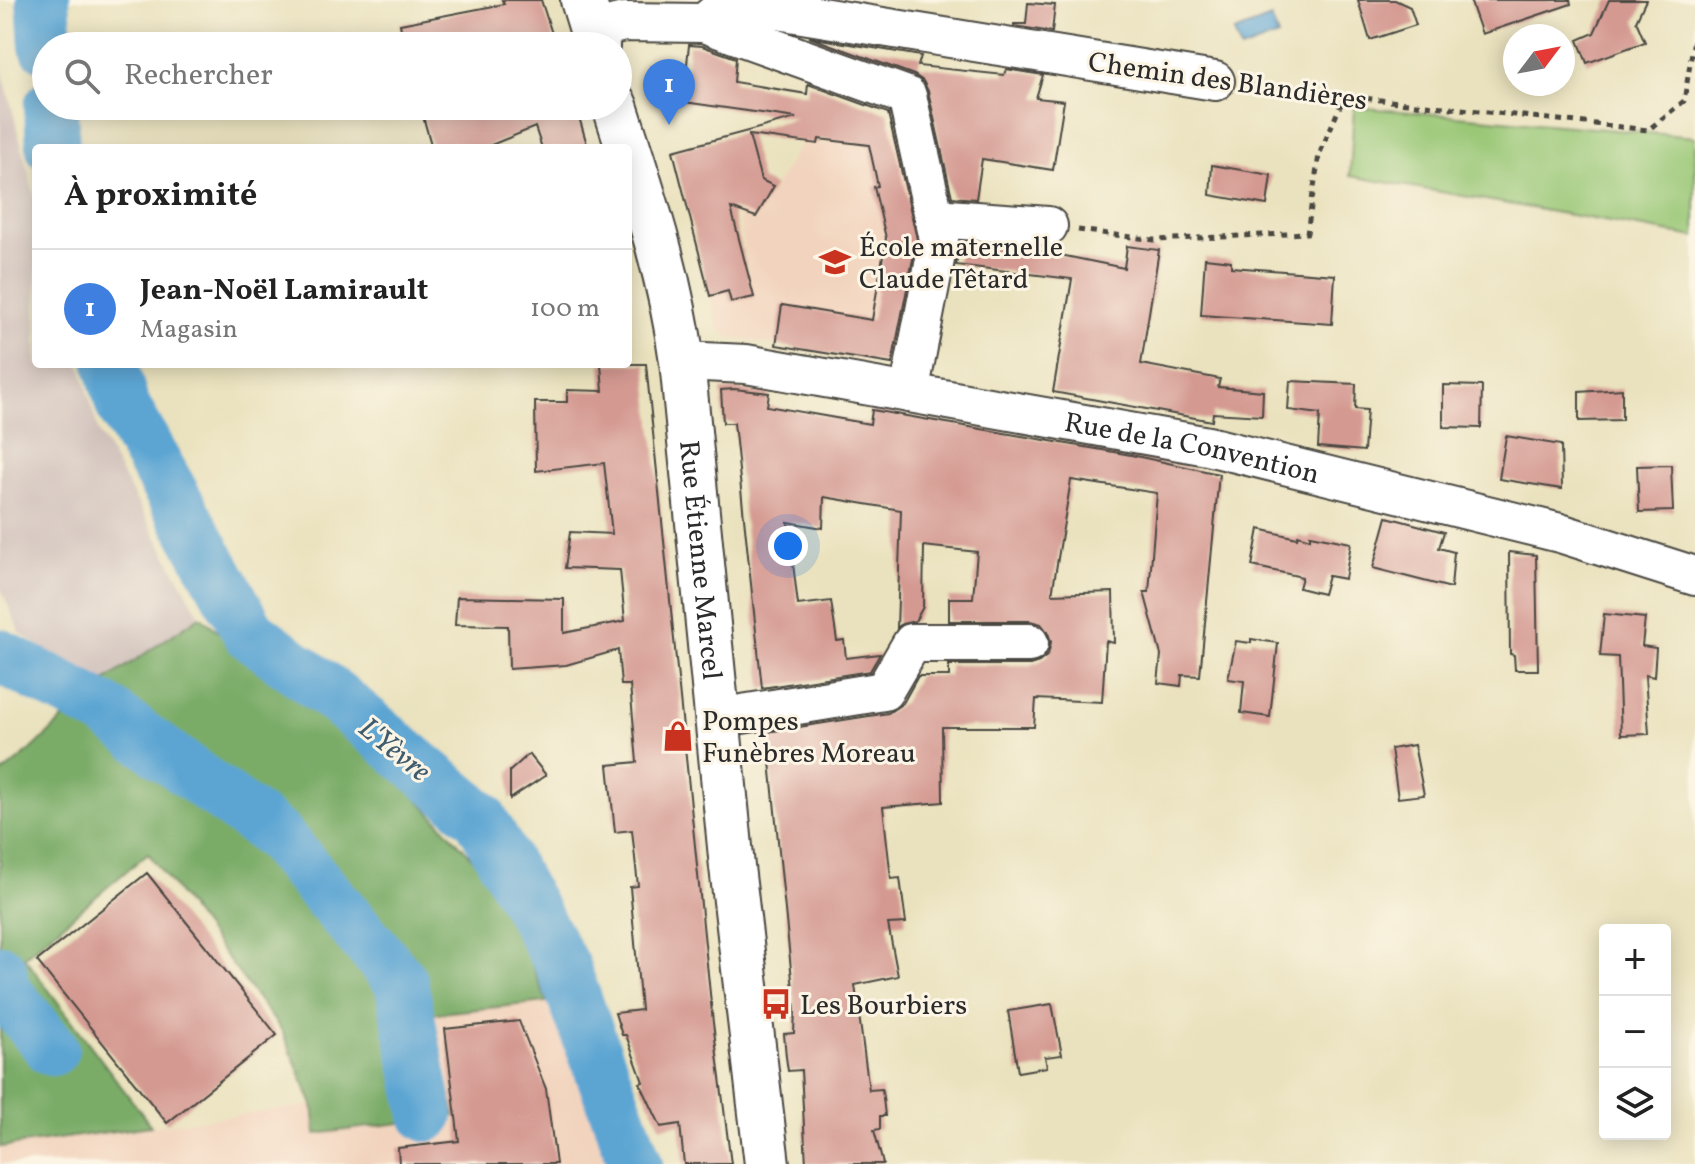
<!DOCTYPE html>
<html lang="fr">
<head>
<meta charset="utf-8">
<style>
  body { margin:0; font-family:Vollkorn,serif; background:#f2f2f2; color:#222 }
  .controls { position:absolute; right:24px; bottom:24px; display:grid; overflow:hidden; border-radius:8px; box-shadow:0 4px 20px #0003 }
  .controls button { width:72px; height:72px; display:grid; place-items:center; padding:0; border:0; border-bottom:2px solid #e0e0e0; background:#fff; color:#222; font:40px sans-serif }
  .compass { position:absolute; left:1503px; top:24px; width:72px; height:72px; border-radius:50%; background:#fff; box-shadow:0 4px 20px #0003; rotate:58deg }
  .you { position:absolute; left:788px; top:546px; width:28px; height:28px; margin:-20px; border:6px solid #fff; border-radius:50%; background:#1a73e8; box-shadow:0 0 0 12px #1a73e833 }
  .badge { display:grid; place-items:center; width:52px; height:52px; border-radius:50%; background:#ea580c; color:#fff; font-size:26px; font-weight:700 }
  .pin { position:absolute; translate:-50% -66px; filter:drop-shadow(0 2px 4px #0008) }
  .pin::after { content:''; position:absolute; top:42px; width:28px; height:24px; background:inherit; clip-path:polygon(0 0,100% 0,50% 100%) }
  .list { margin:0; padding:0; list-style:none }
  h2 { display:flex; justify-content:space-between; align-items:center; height:104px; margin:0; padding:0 32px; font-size:34px }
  h2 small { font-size:26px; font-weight:400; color:#767676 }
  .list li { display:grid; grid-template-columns:52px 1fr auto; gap:24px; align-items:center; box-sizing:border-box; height:120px; padding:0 32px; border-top:2px solid #e0e0e0 }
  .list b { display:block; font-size:30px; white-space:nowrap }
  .list p { margin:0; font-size:26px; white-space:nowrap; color:#767676 }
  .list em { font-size:26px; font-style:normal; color:#767676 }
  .icon { flex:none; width:44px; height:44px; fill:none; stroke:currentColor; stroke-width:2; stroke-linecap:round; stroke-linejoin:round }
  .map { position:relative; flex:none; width:1695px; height:1164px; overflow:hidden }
  .search { position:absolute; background:#fff; box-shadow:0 4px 20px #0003; left:32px; top:32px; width:600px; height:88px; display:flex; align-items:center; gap:20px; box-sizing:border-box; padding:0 28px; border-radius:44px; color:#767676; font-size:30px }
  .panel { position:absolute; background:#fff; box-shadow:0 4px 20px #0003; left:32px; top:144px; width:600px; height:224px; border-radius:8px }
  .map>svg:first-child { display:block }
  .built { fill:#f2d4be }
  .industrial { fill:#cfc0ba }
  .green { fill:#99c776; stroke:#627950; stroke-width:2 }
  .forest { fill:#7aac67; stroke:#526c49; stroke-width:2 }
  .water { fill:#5ca5d3; stroke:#44687f; stroke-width:2 }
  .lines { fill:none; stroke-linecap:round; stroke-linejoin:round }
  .river { stroke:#5ca5d3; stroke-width:54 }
  .building { fill:#d49a92 }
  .minor-casing { stroke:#484641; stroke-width:42 }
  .major-casing { stroke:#484641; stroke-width:48 }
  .path { stroke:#484641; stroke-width:5; stroke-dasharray:6 6; stroke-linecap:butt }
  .minor { stroke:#fff; stroke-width:38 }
  .major { stroke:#fff; stroke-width:44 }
  .labels { text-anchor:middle; stroke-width:6; stroke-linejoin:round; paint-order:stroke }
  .street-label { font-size:28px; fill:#2b2b2b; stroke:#fcf5e5 }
  .poi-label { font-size:28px; fill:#2b2b2b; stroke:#fcf5e5; text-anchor:start }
  .water-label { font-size:30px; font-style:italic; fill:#3f5c6e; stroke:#fcf5e5 }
</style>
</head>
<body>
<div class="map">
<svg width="1695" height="1164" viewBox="0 0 1695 1164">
  <rect width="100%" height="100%" fill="#fcf5e5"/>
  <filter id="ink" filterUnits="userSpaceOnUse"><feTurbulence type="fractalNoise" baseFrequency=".0125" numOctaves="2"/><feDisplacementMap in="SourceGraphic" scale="16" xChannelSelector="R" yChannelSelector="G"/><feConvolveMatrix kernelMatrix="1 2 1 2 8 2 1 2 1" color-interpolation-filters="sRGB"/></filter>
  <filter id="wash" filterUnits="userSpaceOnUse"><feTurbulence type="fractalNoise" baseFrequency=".006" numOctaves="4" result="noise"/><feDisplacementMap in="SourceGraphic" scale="32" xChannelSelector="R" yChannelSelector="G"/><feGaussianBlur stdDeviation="1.8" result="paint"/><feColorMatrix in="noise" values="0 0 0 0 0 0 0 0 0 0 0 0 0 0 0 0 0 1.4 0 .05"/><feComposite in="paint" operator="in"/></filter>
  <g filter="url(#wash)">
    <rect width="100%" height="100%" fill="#eae2be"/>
    <!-- built -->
    <path class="built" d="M840 117 900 125 925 238 905 366 729 337 718 327 710 296 751 285 737 210 756 217 802 142 818 144 837 141Z
      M547 1002 608 1164H0V1147L313 1105 317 1134 455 1116 430 1013Z"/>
    <!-- industrial -->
    <path class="industrial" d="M0 61 36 203V364H80L99 433 200 616 99 685 20 633 0 587Z"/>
    <!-- green -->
    <path class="green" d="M1354 107 1695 137V237L1350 176Z"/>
    <!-- forest -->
    <path class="forest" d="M200 616 417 798 500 888 547 1002 430 1014 455 1116 316 1134 313 1105 282 1031 148 853 24 957 151 1126 0 1147V775L32 749 99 685Z"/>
    <!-- water -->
    <path class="water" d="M1271 18 1278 36 1241 50 1234 32Z"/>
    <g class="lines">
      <!-- river -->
      <path class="river" d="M43 0 46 46
        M51 106 53 148
        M111 364 122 404 250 633 337 698 480 817 563 967 636 1164
        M0 656 103 709 276 835 401 981 427 1115
        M0 971 5 992 52 1049"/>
    </g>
    <g id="blocks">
      <!-- building -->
      <path class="building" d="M502 0H541L556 46H452L450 39 404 46 400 24 504 4Z
        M1358 0H1395L1410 7 1416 25 1370 40Z
        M1470 0H1570L1571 4 1482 34Z
        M1609 0H1646L1636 21 1645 42 1587 63 1578 40 1594 33Z
        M1028 3 1055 5 1052 32 1014 26V24H1026Z
        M809 37 921 56 918 66 1004 75 1006 69 1043 75 1036 98 1064 101 1053 170 982 159 976 199 952 197 928 91 923 81 914 75Z
        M689 45 702 46 736 58 734 82 807 94 808 84 888 113 917 239 892 364 776 345 782 305 872 320 886 238 874 187 878 186 869 145 819 139 818 144 749 135 761 180 774 186 756 217 731 208 754 297 731 302 728 291 710 296 673 151 796 118 670 100 687 64Z
        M420 106H585L577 110 588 148H542L535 127 484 148H432Z
        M1212 165 1271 175 1267 205 1210 195Z
        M961 242 1036 247V250L1124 268 1127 246 1159 250 1141 364 1220 379 1218 387 1263 391 1262 416 1213 413 1212 421 1053 392 1072 279 956 265Z
        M1205 258 1231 261V267L1335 275 1332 324 1201 315Z
        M601 364H646L713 1023 731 1164H684L680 1124 661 1127 640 1083 643 1082 626 1035H622L615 1013 641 1010 630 887 638 886 632 830 615 832 608 765 637 762 630 685H621L618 650 566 665 509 669 508 626 455 625 457 597 564 599V633L625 621 620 570 565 568 570 532 612 534 604 463 536 471 535 402H567V390L603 391Z
        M1290 381 1356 384 1355 409 1367 410 1364 451 1318 447 1320 414 1288 410Z
        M1443 385 1482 386 1481 428 1443 427Z
        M734 389 769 393 767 406 870 424 872 410 1131 455 1219 474 1200 676 1182 675 1181 686 1158 683 1161 655 1144 592H1149L1157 493 1071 480 1052 594 1113 592 1114 643 1106 641 1102 702 1036 699 1034 727H942L943 802 883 807 891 879 900 878 906 923 888 924 898 976 855 985 869 1090 882 1089 885 1116H880V1129L874 1130 883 1164H806L801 1070 788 1071 786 1057 784 1034 794 1033 795 1009 767 732 888 713 903 703 918 676H949V665H1030L1039 662 1048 655 1051 642 1048 633 1041 624 1030 621H949V598H973L977 552 924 546 923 607 915 621 902 624 897 628 901 510 824 497 823 528 788 522 798 605 831 601 837 641 844 640 846 658 880 654 870 671 762 688 734 423H723L721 390Z
        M1622 389V420L1579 421V392Z
        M1506 436 1561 445 1562 489 1499 479Z
        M1671 465 1673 511 1639 512 1637 466Z
        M1387 517 1444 532 1439 548 1454 552 1451 588 1373 568Z
        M1259 529 1297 538 1298 535 1310 539V535L1351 543 1345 579 1328 576 1323 594 1299 588 1302 577 1252 566Z
        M1509 552 1536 555 1538 670H1515L1514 655 1510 654Z
        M1604 614 1645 618 1642 646 1656 648 1654 677 1645 675 1649 734 1621 735 1618 657 1600 656Z
        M1251 639 1278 643 1270 717 1241 713 1244 681 1228 679 1236 641 1251 643Z
        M1414 745 1424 795 1398 798 1391 749Z
        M529 754 546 775 510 799V771Z
        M147 873 277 1035 167 1123 37 961Z
        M1052 1004 1062 1055 1045 1057 1047 1067 1018 1072 1008 1011Z
        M519 1021 546 1089 556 1164H399L398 1148 459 1141 445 1029Z"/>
    </g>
  </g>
  <g filter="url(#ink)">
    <use href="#blocks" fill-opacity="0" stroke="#484641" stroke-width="2"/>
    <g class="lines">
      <defs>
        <g id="minor">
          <path d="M704 23 729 2 1215 81"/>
          <path d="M592 30 624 22 704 23 907 96 939 239 909 393"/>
          <path d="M934 218 1048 226"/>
          <path id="s1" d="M682 361 746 364 1208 446 1560 533 1695 576"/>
          <path d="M717 718 884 691 912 643H1029"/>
        </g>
        <g id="major">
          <path d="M583 0 597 46"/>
          <path id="s2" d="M615 106C642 191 670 273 682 361L732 867 767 1164"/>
        </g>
      </defs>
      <!-- minor casing -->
      <use href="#minor" class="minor-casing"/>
      <!-- major casing -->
      <use href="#major" class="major-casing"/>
      <!-- path -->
      <path class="path" d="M1247 85 1648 130 1684 101 1695 33
        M1078 230 1154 240 1307 233 1319 155 1344 97"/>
      <!-- minor -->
      <use href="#minor" class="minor"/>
      <!-- major -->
      <use href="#major" class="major"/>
    </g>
  </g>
  <!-- icons -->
  <defs>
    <symbol id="school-bare" viewBox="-9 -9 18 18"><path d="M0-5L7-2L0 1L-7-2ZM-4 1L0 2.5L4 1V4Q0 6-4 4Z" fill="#c8321e" stroke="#fcf5e5" stroke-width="2.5" paint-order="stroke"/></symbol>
    <symbol id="shop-bare" viewBox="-9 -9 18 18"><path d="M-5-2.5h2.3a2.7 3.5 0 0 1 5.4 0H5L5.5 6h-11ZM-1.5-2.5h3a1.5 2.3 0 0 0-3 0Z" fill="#c8321e" stroke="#fcf5e5" stroke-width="2.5" paint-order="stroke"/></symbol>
    <symbol id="bus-bare" viewBox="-9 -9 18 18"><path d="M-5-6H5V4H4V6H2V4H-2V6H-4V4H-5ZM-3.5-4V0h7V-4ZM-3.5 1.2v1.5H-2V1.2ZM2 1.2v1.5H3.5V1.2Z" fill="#c8321e" stroke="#fcf5e5" stroke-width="2.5" paint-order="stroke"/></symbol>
  </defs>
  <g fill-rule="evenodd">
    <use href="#school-bare" x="813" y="240" width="44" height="44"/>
    <use href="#shop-bare" x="656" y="714" width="44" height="44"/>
    <use href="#bus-bare" x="754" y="982" width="44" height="44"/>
  </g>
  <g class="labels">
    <!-- street labels -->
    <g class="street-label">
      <text transform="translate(1228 80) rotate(8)" y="10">Chemin des Blandières</text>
      <text dy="10" stroke="none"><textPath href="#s1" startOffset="518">Rue de la Convention</textPath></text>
      <text dy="10" stroke="none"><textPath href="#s2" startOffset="464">Rue Étienne Marcel</textPath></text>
    </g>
    <!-- poi labels -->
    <g class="poi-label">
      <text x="859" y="256">École maternelle<tspan x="859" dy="32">Claude Têtard</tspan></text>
      <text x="702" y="730">Pompes<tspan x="702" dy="32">Funèbres Moreau</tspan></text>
      <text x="800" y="1014">Les Bourbiers</text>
    </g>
    <!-- water labels -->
    <g class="water-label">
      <text transform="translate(395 749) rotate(39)" y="10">L'Yèvre</text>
    </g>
  </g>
</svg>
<div class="controls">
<button>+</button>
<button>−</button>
<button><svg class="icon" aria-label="layers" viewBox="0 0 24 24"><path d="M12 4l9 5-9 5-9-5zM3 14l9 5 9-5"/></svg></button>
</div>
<svg class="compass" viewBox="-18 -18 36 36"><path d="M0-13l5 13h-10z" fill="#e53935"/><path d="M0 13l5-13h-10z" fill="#767676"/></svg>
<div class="you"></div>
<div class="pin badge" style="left:669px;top:125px;background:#3f7fe0">1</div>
<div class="search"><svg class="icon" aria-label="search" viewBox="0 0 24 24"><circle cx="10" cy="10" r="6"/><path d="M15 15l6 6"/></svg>Rechercher</div>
<section class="panel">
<h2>À proximité<small></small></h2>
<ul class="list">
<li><span class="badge" style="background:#3f7fe0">1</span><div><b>Jean-Noël Lamirault</b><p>Magasin</p></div><em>100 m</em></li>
</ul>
</section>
</div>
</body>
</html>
